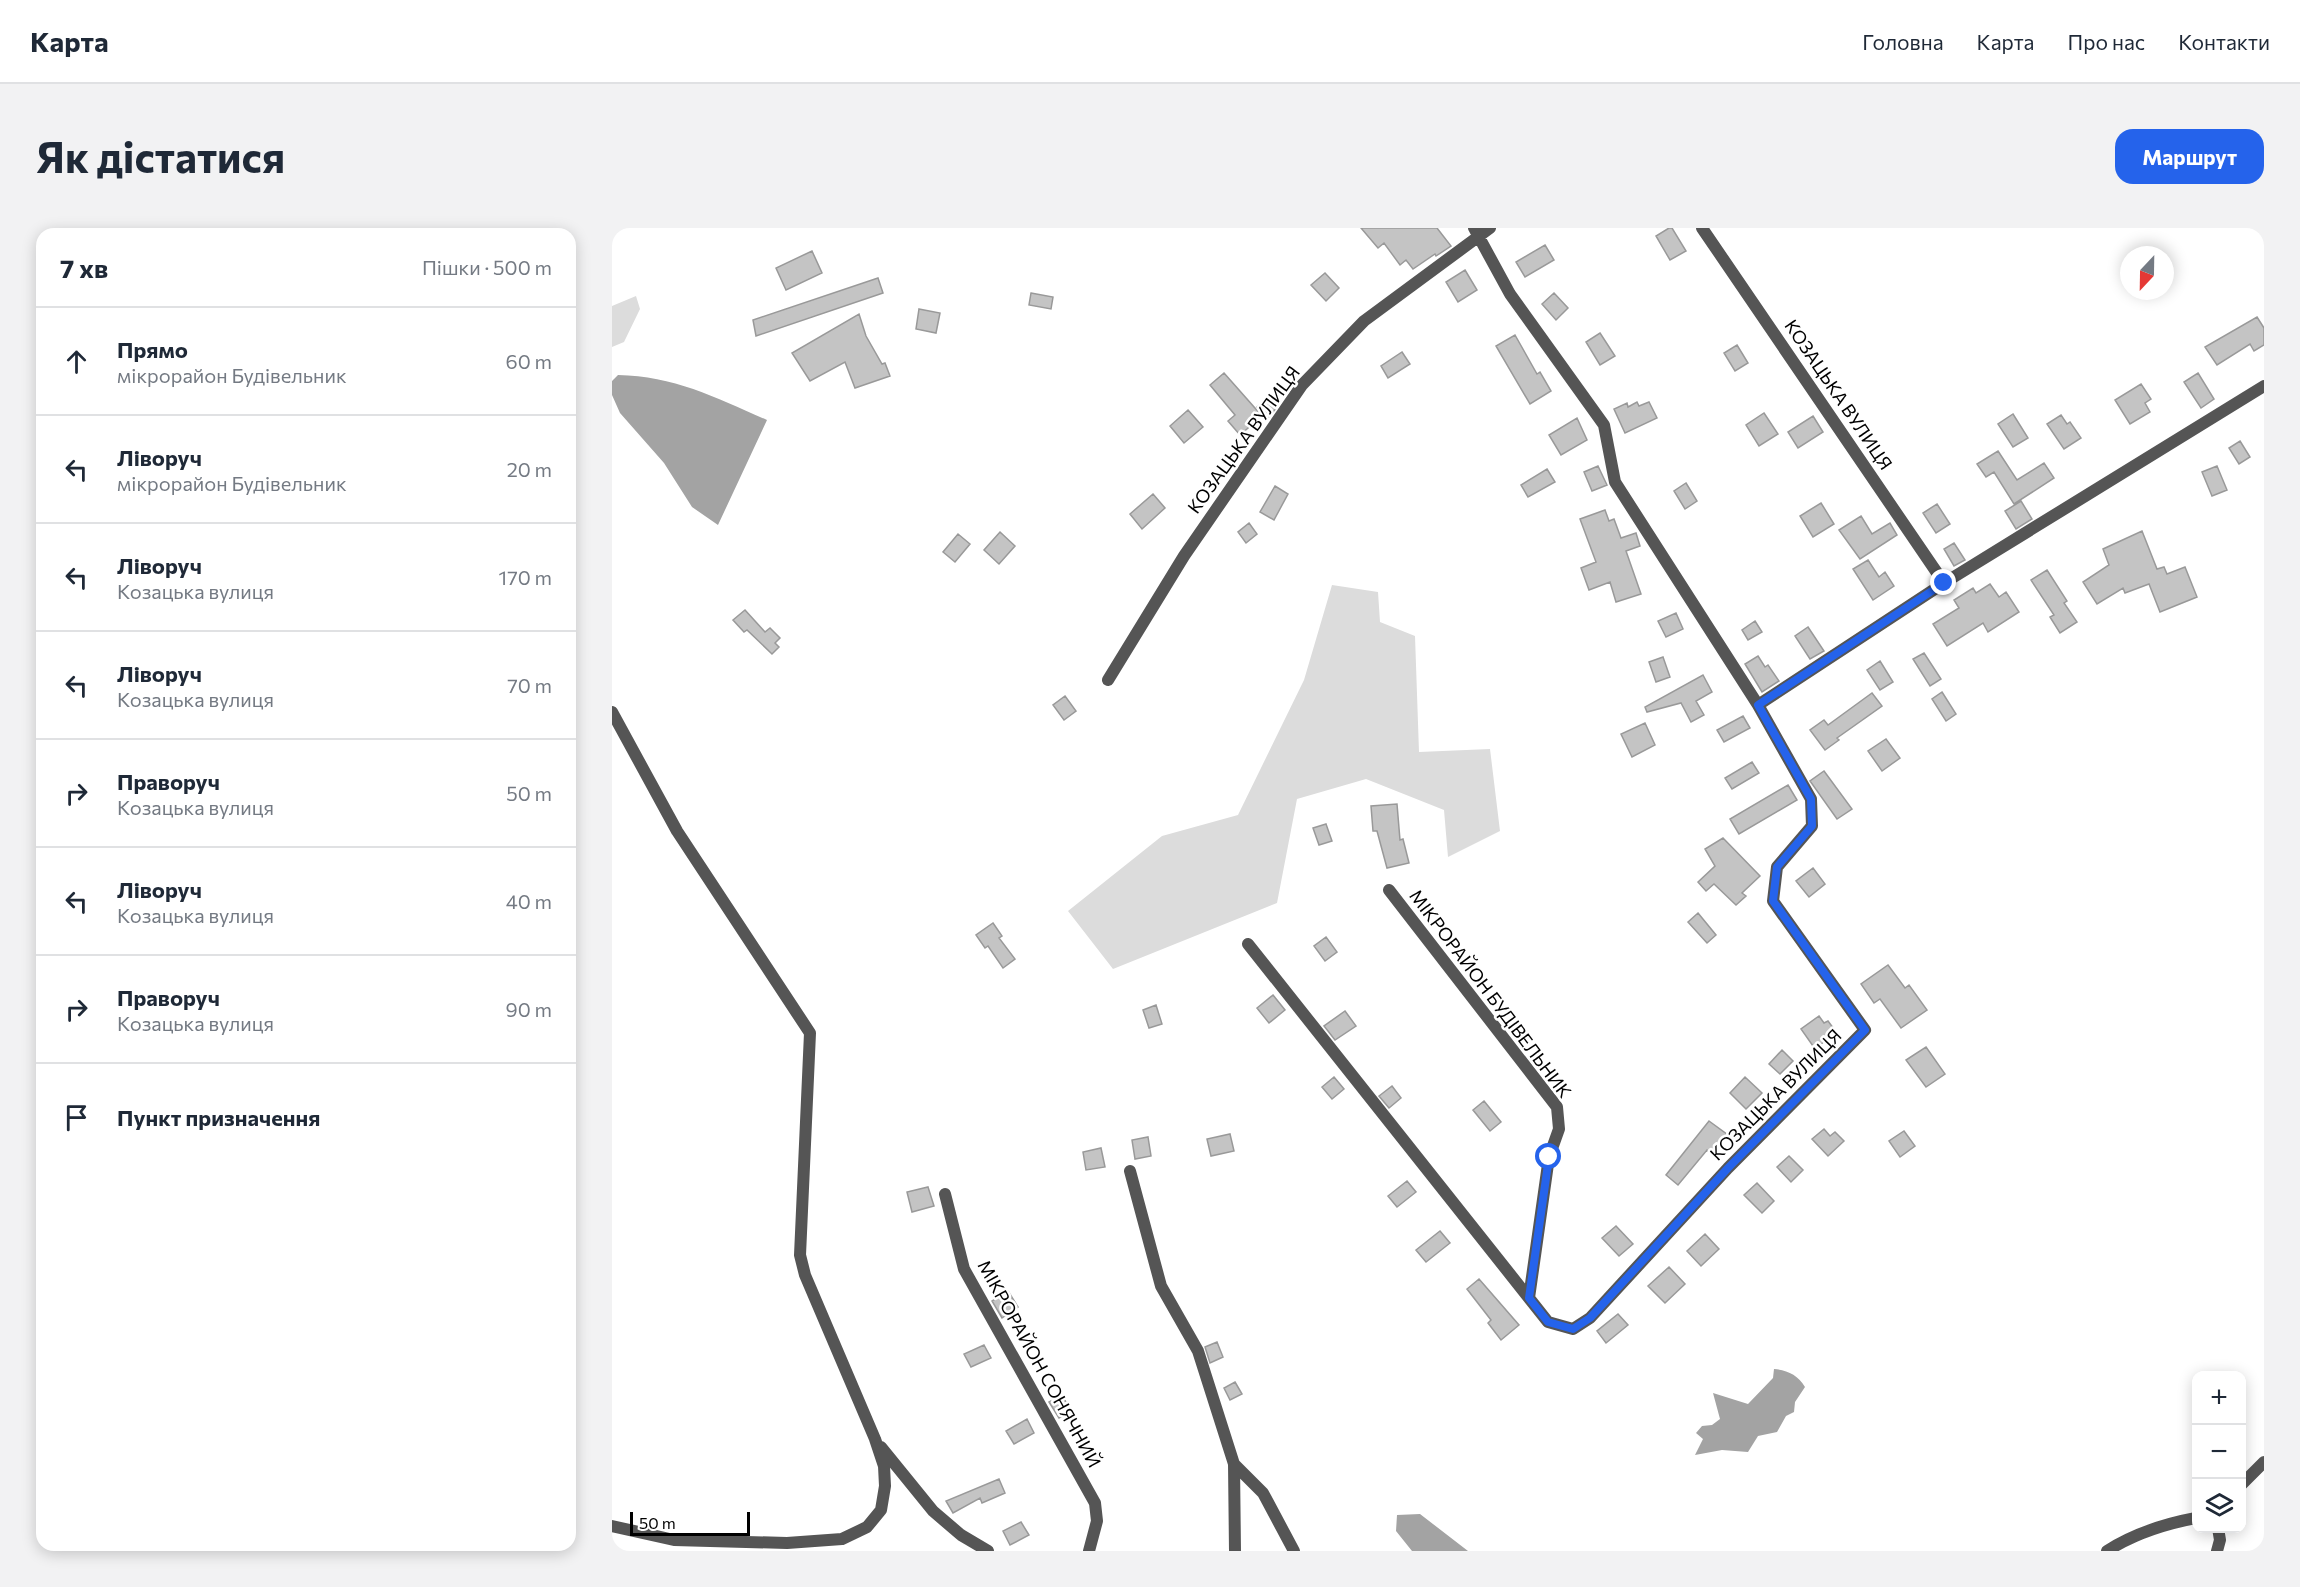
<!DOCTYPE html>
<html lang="uk">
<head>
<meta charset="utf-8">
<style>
  body { margin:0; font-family:Commissioner,sans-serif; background:#f2f2f3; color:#1f2937 }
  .controls { position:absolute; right:18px; bottom:18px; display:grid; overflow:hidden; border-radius:12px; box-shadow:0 3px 15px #0003 }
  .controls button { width:54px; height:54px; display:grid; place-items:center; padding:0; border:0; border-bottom:2px solid #e0e1e3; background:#fff; color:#1f2937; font:30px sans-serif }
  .compass { position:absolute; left:1508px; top:18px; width:54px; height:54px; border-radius:50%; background:#fff; box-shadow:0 3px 15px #0003; rotate:202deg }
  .scale { position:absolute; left:18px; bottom:15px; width:120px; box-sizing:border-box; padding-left:6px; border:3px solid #000; border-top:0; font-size:16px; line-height:21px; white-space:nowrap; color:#000; -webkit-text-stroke:4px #fff; paint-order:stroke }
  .stop { position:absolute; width:18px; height:18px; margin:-14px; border:4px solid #2563eb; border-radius:50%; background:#fff }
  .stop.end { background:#2563eb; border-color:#fff; box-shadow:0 2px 6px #0008 }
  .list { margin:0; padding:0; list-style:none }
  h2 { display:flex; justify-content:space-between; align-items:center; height:78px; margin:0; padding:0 24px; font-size:26px }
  h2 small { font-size:20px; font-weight:400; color:#747a83 }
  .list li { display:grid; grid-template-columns:39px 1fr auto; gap:18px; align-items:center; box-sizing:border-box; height:108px; padding:0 24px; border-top:2px solid #e0e1e3 }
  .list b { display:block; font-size:22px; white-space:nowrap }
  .list p { margin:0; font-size:20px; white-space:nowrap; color:#747a83 }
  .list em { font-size:20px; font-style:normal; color:#747a83 }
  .icon { flex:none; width:33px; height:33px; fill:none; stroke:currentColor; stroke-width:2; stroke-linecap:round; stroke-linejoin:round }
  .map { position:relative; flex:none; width:1652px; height:1323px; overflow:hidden; border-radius:18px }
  header { display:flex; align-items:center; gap:36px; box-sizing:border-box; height:84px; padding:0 30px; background:#fff; border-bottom:2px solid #e0e1e3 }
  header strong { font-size:28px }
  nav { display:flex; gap:33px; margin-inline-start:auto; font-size:21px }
  .intro { display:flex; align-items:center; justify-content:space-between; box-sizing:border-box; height:144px; padding:0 36px }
  h1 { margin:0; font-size:42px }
  .button { padding:15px 27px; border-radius:18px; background:#2563eb; color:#fff; font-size:21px; font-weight:700 }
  main { display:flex; gap:36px; padding:0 36px }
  aside { flex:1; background:#fff; border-radius:18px; box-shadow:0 3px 15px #0003 }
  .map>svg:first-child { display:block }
  .green { fill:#dcdcdc }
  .water { fill:#a3a3a3 }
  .building { fill:#c4c4c4; stroke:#999; stroke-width:1.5 }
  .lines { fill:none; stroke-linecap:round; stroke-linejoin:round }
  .minor { stroke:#555; stroke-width:12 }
  .route { stroke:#2563eb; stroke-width:8 }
  .labels { text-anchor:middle; stroke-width:5; stroke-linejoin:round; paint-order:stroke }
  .street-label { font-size:18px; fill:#000; stroke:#fff }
</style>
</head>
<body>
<header>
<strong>Карта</strong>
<nav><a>Головна</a><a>Карта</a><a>Про нас</a><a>Контакти</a></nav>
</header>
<div class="intro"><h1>Як дістатися</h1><a class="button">Маршрут</a></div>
<main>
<aside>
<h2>7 хв<small>Пішки · 500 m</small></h2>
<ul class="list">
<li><svg class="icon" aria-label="ahead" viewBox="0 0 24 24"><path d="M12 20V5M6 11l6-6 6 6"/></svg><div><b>Прямо</b><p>мікрорайон Будівельник</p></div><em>60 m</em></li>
<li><svg class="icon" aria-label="left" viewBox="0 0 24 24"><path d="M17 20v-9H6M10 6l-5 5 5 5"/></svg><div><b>Ліворуч</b><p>мікрорайон Будівельник</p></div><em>20 m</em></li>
<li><svg class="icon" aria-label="left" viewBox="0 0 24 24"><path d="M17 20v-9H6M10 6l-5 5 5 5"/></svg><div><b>Ліворуч</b><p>Козацька вулиця</p></div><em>170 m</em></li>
<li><svg class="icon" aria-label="left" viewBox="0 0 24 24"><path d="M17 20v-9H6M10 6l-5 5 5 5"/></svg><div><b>Ліворуч</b><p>Козацька вулиця</p></div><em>70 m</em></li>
<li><svg class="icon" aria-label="right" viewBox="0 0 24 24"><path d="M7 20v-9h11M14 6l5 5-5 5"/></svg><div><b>Праворуч</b><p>Козацька вулиця</p></div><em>50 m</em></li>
<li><svg class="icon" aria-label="left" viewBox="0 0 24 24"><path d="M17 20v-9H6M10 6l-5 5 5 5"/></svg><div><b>Ліворуч</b><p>Козацька вулиця</p></div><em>40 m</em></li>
<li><svg class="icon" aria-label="right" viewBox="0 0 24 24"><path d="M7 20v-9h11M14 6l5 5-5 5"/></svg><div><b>Праворуч</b><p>Козацька вулиця</p></div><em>90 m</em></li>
<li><svg class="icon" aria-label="arrive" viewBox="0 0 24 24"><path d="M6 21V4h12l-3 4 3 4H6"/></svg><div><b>Пункт призначення</b></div></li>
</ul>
</aside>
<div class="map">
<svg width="1652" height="1323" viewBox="0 0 1652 1323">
  <rect width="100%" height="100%" fill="#fff"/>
  <!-- green -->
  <path class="green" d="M24 68 28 81 12 114 0 119V78Z
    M720 357 766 364 768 394 803 408 807 524 878 521 888 603 836 629 832 582 754 551 685 571 665 675 501 741 456 683 550 608 626 587 692 452Z"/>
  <!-- water -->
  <path class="water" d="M6 147C62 148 105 170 155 192L106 297 80 279 52 235 8 185 0 167V153Z
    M1162 1141C1175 1142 1186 1147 1193 1159L1183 1174 1182 1184 1174 1188 1165 1204 1146 1208 1136 1224 1110 1222 1083 1227 1091 1211 1084 1205 1090 1198 1100 1197 1108 1191 1101 1165 1136 1176 1161 1150Z
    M808 1286 856 1323H800L784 1303 785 1287Z"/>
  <!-- building -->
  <path class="building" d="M749 0H825L839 18 824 28 823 26 801 41 794 32 788 37 772 15 766 20Z
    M1057 0H1060L1074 23 1058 32 1044 8Z
    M933 17 942 32 913 49 904 34Z
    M200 23 210 45 174 62 164 40Z
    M853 42 865 62 846 74 834 54Z
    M713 45 727 60 714 73 699 57Z
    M266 50 271 65 144 108 141 92Z
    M419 65 441 69 439 81 417 77Z
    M942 65 956 80 944 92 930 76Z
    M307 81 328 85 324 105 304 101Z
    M247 86 254 108 270 136 273 135 278 148 243 160 233 134 198 153 180 125Z
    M1645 89 1652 100V117L1642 123 1638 116 1605 137 1593 119Z
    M988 105 1003 128 988 137 974 114Z
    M903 107 925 146 928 144 939 163 918 176 884 118Z
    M1125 117 1136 135 1123 143 1112 125Z
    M790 124 798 136 776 150 769 138Z
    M612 145 650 188 628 207 616 193 623 187 598 157Z
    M1586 145 1602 171 1589 180 1572 154Z
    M1529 156 1539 171 1533 175 1538 184 1518 196 1503 172Z
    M658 168 666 178 655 191 645 179Z
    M1025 174 1027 178 1037 174 1045 190 1013 205 1002 181 1015 175 1016 179Z
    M576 182 591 199 572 215 558 198Z
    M1152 185 1166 206 1147 218 1134 197Z
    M1401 186 1416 210 1401 219 1386 196Z
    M1449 187 1455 196 1458 194 1469 210 1452 221 1435 196Z
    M1201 188 1211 204 1186 220 1176 204Z
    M965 190 975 212 949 227 937 207Z
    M1628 213 1638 229 1627 236 1617 220Z
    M1386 223 1405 252 1432 235 1442 250 1402 276 1382 244 1374 249 1365 236Z
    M986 238 995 257 980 263 972 244Z
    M1605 238 1615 262 1600 268 1590 244Z
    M935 241 943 254 916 269 909 257Z
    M1074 255 1085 273 1073 281 1062 263Z
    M663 258 676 266 662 292 648 284Z
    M541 266 553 280 530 301 518 286Z
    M1409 273 1420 291 1404 301 1393 283Z
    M1209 275 1222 296 1201 309 1188 288Z
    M1325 276 1338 296 1324 305 1311 285Z
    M993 282 997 293 1002 291 1009 310 1024 305 1028 318 1014 323 1029 366 1004 374 998 354 977 362 969 340 984 334 968 291Z
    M1249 288 1260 306 1278 295 1285 307 1248 331 1227 302Z
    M637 295 645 306 634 315 626 304Z
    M1530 303 1545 341 1552 339 1555 346 1573 339 1585 369 1548 384 1537 356 1513 365 1511 360 1485 376 1471 354 1497 337 1491 321Z
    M388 304 403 318 387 336 372 322Z
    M346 306 358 316 343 334 331 324Z
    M1342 315 1353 332 1342 338 1332 321Z
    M1256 332 1267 349 1273 344 1282 358 1261 372 1241 341Z
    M1435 342 1455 373 1452 375 1465 394 1448 405 1438 389 1442 387 1419 352Z
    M1378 356 1387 369 1394 364 1407 384 1376 404 1371 395 1335 418 1321 396 1347 380 1342 372 1361 360 1364 365Z
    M133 382 153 404 158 400 168 410 163 415 167 419 160 426 135 402 132 404 121 392Z
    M1064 385 1071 401 1054 409 1046 393Z
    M1143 393 1150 404 1136 412 1130 402Z
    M1196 399 1212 423 1198 431 1183 408Z
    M1312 425 1329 451 1318 458 1301 431Z
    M1146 428 1153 439 1156 437 1167 453 1150 464 1133 436Z
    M1051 429 1058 449 1044 454 1037 434Z
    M1268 433 1281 454 1268 462 1255 442Z
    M1091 447 1100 464 1084 473 1092 487 1079 494 1069 475 1035 484 1033 479Z
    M1330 464 1344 486 1334 493 1320 471Z
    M1260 465 1270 478 1225 510 1227 512 1213 522 1198 502 1212 492 1216 497Z
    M453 468 464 483 452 492 441 477Z
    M1131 488 1138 500 1112 514 1105 502Z
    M1033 495 1043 517 1020 529 1009 506Z
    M1274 511 1288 530 1270 543 1256 523Z
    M1140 534 1147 545 1120 561 1113 550Z
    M1212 543 1240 581 1225 591 1198 553Z
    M1176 557 1185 572 1127 606 1118 591Z
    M785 576 788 612 791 611 797 635 775 640 765 603H761L759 578Z
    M714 596 720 613 707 617 701 600Z
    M1111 610 1148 648 1130 665 1134 668 1124 677 1102 656 1094 663 1086 654 1103 638 1093 621Z
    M1201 640 1213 656 1197 669 1184 653Z
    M1086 685 1104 707 1095 715 1076 694Z
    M381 695 390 708 387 710 403 731 391 740 376 718 373 720 364 707Z
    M714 709 725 724 713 733 702 718Z
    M1276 737 1293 760 1297 757 1315 782 1289 800 1268 771 1262 775 1249 756Z
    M661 767 673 782 657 795 645 780Z
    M544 777 550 796 537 800 531 782Z
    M733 783 744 798 723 812 712 798Z
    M1207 788 1212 795 1216 793 1225 805 1206 818H1201L1189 801Z
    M1314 819 1333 846 1314 859 1294 832Z
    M1170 822 1181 833 1168 846 1157 836Z
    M722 849 732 861 720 871 710 859Z
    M1133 849 1150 865 1134 881 1118 865Z
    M780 858 789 870 777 880 767 868Z
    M872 873 889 894 878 903 861 882Z
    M1097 893 1116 907 1101 927 1095 922 1066 957 1054 947Z
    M1212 901 1218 908 1223 904 1232 913 1216 928 1200 911Z
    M1292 903 1303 918 1288 929 1277 913Z
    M618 906 622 923 599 928 595 911Z
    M536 909 539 928 523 931 520 912Z
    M489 920 493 939 474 942 471 924Z
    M1177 928 1191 942 1179 954 1165 939Z
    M795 953 804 964 785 979 776 968Z
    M1145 955 1162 973 1150 985 1132 967Z
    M316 959 322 978 300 984 295 964Z
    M1004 998 1021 1016 1007 1028 990 1010Z
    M828 1003 838 1015 814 1034 804 1022Z
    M1093 1006 1107 1021 1089 1038 1075 1023Z
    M1057 1039 1073 1056 1053 1075 1036 1058Z
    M867 1051 907 1097 889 1112 876 1095 879 1092 855 1061Z
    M396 1063 406 1079 390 1090 380 1073Z
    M1006 1086 1016 1097 994 1115 985 1103Z
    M605 1114 611 1129 598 1135 593 1119Z
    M372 1117 379 1130 359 1139 352 1126Z
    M623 1154 630 1166 618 1172 612 1160Z
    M450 1167 459 1183 447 1190 437 1174Z
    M415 1191 422 1205 402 1216 394 1203Z
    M387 1251 393 1265 370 1275 368 1270 341 1285 334 1273Z
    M409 1294 417 1307 398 1317 391 1303Z"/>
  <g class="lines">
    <!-- minor -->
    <path class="minor" d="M1090 0 1332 355
      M496 452 572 328 690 157 752 93 878 0
      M1146 477 1332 355 1652 158
      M0 484 65 603 198 805 188 1027 193 1047 263 1211 272 1238 273 1258 269 1282 255 1299 230 1311 175 1315 62 1312 0 1298
      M777 662 945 879 947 901 937 929 917 1070
      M636 716 936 1094 961 1101 978 1090 1116 940 1253 802 1161 673 1165 639 1200 598 1199 571 1146 477 1003 254 992 197 898 66 862 0
      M518 943 549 1058 586 1123 622 1236 623 1323
      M333 966 352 1041 483 1275 485 1293 477 1323
      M269 1219 321 1283 349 1307 376 1323
      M622 1236 651 1265 682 1323
      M1630 1256 1652 1234
      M1495 1323C1523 1305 1552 1296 1584 1290
      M1605 1323 1608 1312 1606 1300"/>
  </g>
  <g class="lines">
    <!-- route -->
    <path class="route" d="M937 929 917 1070 936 1094 961 1101 978 1090 1116 940 1253 802 1161 673 1165 639 1200 598 1199 571 1146 477 1332 355"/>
  </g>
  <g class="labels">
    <!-- street labels -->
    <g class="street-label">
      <text transform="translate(1226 167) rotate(56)" y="6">КОЗАЦЬКА ВУЛИЦЯ</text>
      <text transform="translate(632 212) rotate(-54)" y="6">КОЗАЦЬКА ВУЛИЦЯ</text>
      <text transform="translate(878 766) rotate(53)" y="6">МІКРОРАЙОН БУДІВЕЛЬНИК</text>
      <text transform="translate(1164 867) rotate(-45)" y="6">КОЗАЦЬКА ВУЛИЦЯ</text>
      <text transform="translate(427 1136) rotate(61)" y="6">МІКРОРАЙОН СОНЯЧНИЙ</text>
    </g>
  </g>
</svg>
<div class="controls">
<button>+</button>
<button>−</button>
<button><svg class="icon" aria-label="layers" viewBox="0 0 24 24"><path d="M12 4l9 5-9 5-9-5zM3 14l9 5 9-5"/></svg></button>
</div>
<svg class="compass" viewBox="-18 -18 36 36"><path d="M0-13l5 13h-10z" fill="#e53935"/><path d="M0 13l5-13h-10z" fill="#747a83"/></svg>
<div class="scale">50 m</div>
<div class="stop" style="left:937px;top:929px"></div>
<div class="stop end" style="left:1332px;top:355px"></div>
</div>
</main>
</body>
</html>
